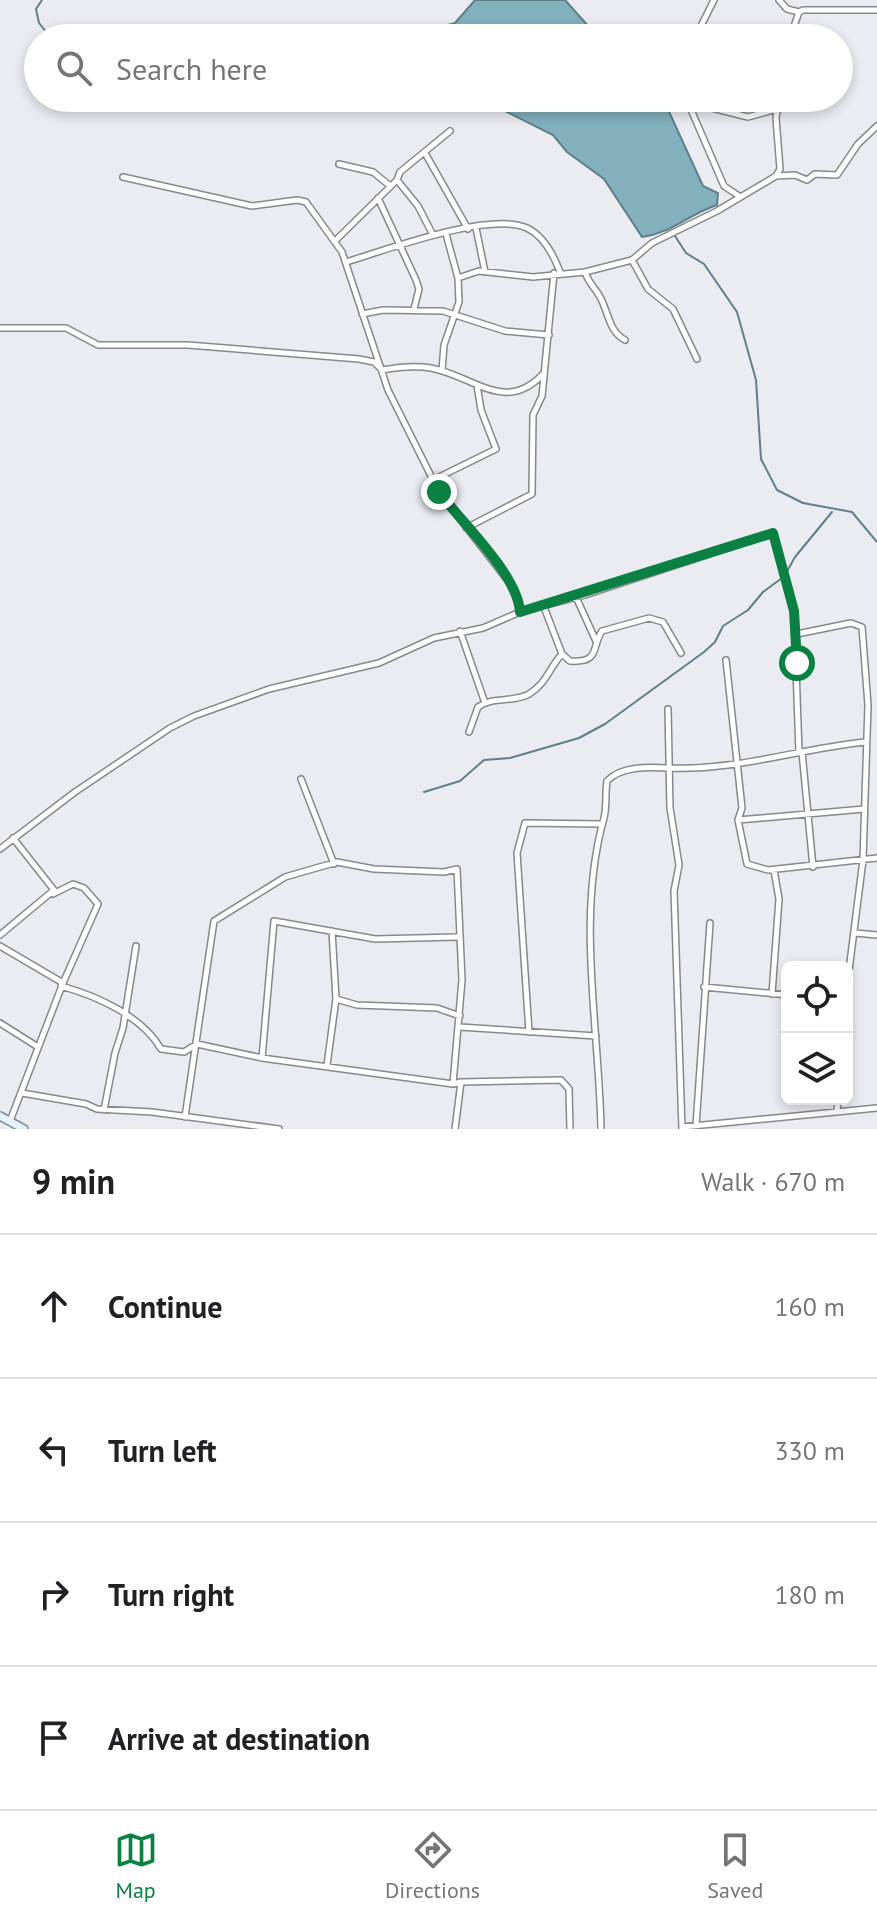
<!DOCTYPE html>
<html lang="en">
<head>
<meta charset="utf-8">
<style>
  body { margin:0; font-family:"PT Sans",sans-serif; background:#f6f6f6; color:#202124 }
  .controls { position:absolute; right:24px; bottom:24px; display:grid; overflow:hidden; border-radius:12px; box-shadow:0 4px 12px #0003 }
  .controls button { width:72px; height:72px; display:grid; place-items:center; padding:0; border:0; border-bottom:2px solid #e0e0e0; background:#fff; color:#202124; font:40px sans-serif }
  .stop { position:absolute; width:24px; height:24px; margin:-18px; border:6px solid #0b8043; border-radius:50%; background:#fff }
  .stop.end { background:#0b8043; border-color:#fff; box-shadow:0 2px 8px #0008 }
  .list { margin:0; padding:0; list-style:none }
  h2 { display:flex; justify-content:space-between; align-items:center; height:104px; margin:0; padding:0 32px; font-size:34px }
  h2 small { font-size:26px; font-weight:400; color:#757577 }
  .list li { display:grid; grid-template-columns:52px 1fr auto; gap:24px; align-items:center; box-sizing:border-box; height:144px; padding:0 32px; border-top:2px solid #e0e0e0 }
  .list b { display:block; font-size:30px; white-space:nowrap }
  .list em { font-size:26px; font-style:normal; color:#757577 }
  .icon { flex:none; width:44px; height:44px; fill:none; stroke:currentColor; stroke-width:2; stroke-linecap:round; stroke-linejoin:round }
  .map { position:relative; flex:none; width:877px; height:1129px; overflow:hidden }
  .search { position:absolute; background:#fff; box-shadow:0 4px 12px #0003; left:24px; right:24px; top:24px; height:88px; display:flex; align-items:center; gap:20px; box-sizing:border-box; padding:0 28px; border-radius:44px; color:#757577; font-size:30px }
  .sheet { height:680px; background:#fff }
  nav { display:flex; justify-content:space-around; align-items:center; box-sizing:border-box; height:112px; border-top:2px solid #e0e0e0; background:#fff; font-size:22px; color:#757577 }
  nav a { display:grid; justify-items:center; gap:4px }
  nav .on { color:#0b8043 }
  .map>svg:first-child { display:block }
  .water { fill:#82b0bd; stroke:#5f7f89; stroke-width:2 }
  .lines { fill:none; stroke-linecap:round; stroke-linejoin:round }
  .stream { stroke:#5f7f89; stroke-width:2 }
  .street-casing { stroke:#86888d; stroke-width:8 }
  .secondary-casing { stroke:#86888d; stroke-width:10 }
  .street { stroke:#fff; stroke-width:5 }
  .secondary { stroke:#e5f1fc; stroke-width:7 }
  .route { stroke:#0b8043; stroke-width:10 }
</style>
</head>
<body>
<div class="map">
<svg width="877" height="1129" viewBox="0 0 877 1129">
  <rect width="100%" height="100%" fill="#eaecf2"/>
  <!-- water -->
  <path class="water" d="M475 0H565L599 38H402L455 23Z
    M455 98H658L665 103 703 186 718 193 717 205C689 214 672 233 642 237L604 179 567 152 553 135 503 110Z"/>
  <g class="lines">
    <!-- stream -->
    <path class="stream" d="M42 0 36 9 39 23 51 38
      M673 233 686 253 704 264 737 312 756 380 761 459 777 490 803 503 852 512 877 542
      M786 573 795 557 832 512
      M424 792 460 781 484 760 510 758 579 738 605 724 704 652 715 642 723 626 748 610 763 592 782 578"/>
    <defs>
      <path id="street" d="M779 0 787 9 799 12
        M695 38 714 0
        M790 38 799 12 803 10H877
        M686 98 724 186 739 196
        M688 102 748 117 777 109
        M425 153 468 229
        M339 164 373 172 389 185
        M776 176 795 175 807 180 815 174 837 175 858 144 877 126
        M123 177 252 206 297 200 306 202 342 252 388 390 439 492 509 582 519 602 520 612
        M397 180 418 206 433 235
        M378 198 416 280 419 289 414 309
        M476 228 485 272
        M336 240 397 180 400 172 450 131
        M632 260 648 289 673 309 697 359
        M346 262C386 250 490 211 527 228 544 236 554 256 560 272
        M585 272C589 285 598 290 602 301 609 316 610 332 625 340
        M458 278 479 271 533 277 585 272 632 260 652 243 717 211 776 176 780 169 776 118 779 98
        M362 314 383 310 443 311 505 331 549 335
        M0 328H66L98 345H188L359 359 374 362 382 370C398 367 414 365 431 368 474 376 506 415 544 373
        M442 371 444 345 459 302 458 278 446 234
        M433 480 496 449 481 410 477 385
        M466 528 532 494 533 415 542 396 554 273
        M576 597 596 641
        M544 607 562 654 570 661C601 663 591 647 602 631L649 618 663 622 681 653
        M460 631 485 703
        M797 634 851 623 862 627 868 705 863 860 847 986
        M726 660 742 808 738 820 747 864 768 870 877 858
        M668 709 670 808 679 865 674 891 682 1129
        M469 732 478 707C493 696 513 703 529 694 547 683 549 668 562 654
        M802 752 813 867
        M301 779 334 864
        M738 820 864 809
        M0 849 75 792 170 728 194 716 269 689 379 663 434 638 483 628 520 612 585 595 773 533 794 611 799 753
        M332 931 336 999 357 1005 437 1008 460 1016
        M855 933 877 935
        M0 935 54 890 13 838
        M0 946 63 983
        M61 986C97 996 142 1016 161 1049L184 1052 197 1044 262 1058 453 1084
        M704 987 787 995
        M772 994 779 899 774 870
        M0 1023 38 1047
        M460 1027 596 1036
        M529 1032 517 853 525 823 600 824
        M262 1058 274 921 375 939 457 937
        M327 1065 336 999
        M461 1082 561 1080 569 1089 570 1129
        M22 1093 86 1104 97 1109 152 1112 279 1129
        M104 1110 115 1053 123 1028 136 946
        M837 1111 838 1099
        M185 1117 214 921 285 877 337 862 374 869 444 872 457 869 462 980 453 1084 461 1082 455 1129
        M10 1121 63 983 98 904 84 888 73 884 53 894
        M696 1126 710 923
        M682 1127 877 1108
        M601 1129C599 1026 576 917 604 818 607 806 605 793 607 781 621 766 648 767 667 768 737 771 797 749 865 742"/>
      <path id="secondary" d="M0 1116 24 1129"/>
    </defs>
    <!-- street casing -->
    <use href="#street" class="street-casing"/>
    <!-- secondary casing -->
    <use href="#secondary" class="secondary-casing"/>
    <!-- street -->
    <use href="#street" class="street"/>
    <!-- secondary -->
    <use href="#secondary" class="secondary"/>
  </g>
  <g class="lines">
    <!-- route -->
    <path class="route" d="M439 492C462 523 518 575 520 612L773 533 794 611 797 663"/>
  </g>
</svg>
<div class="controls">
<button><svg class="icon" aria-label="locate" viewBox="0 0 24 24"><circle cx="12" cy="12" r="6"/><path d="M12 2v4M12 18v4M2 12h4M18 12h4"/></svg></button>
<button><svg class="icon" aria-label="layers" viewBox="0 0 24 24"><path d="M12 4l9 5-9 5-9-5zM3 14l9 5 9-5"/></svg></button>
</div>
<div class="stop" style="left:797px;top:663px"></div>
<div class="stop end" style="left:439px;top:492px"></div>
<div class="search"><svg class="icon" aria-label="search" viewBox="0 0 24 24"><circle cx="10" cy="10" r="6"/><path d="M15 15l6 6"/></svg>Search here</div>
</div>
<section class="sheet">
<h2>9 min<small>Walk · 670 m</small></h2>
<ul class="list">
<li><svg class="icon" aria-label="ahead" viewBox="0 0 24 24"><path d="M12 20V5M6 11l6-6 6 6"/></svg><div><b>Continue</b></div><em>160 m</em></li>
<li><svg class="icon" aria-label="left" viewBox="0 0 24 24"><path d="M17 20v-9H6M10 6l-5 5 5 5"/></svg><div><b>Turn left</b></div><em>330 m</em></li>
<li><svg class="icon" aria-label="right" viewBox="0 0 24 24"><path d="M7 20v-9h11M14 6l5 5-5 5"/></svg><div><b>Turn right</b></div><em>180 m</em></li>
<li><svg class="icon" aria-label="arrive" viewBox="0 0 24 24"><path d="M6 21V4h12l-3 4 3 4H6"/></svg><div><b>Arrive at destination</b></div></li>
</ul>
</section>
<nav>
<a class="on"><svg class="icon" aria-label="map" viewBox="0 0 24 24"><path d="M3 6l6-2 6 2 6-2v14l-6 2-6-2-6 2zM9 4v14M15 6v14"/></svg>Map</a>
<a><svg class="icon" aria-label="directions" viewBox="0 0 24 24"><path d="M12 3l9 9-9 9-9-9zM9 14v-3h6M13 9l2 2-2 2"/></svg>Directions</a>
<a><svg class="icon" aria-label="saved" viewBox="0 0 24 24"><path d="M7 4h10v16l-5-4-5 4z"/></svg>Saved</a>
</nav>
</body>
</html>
